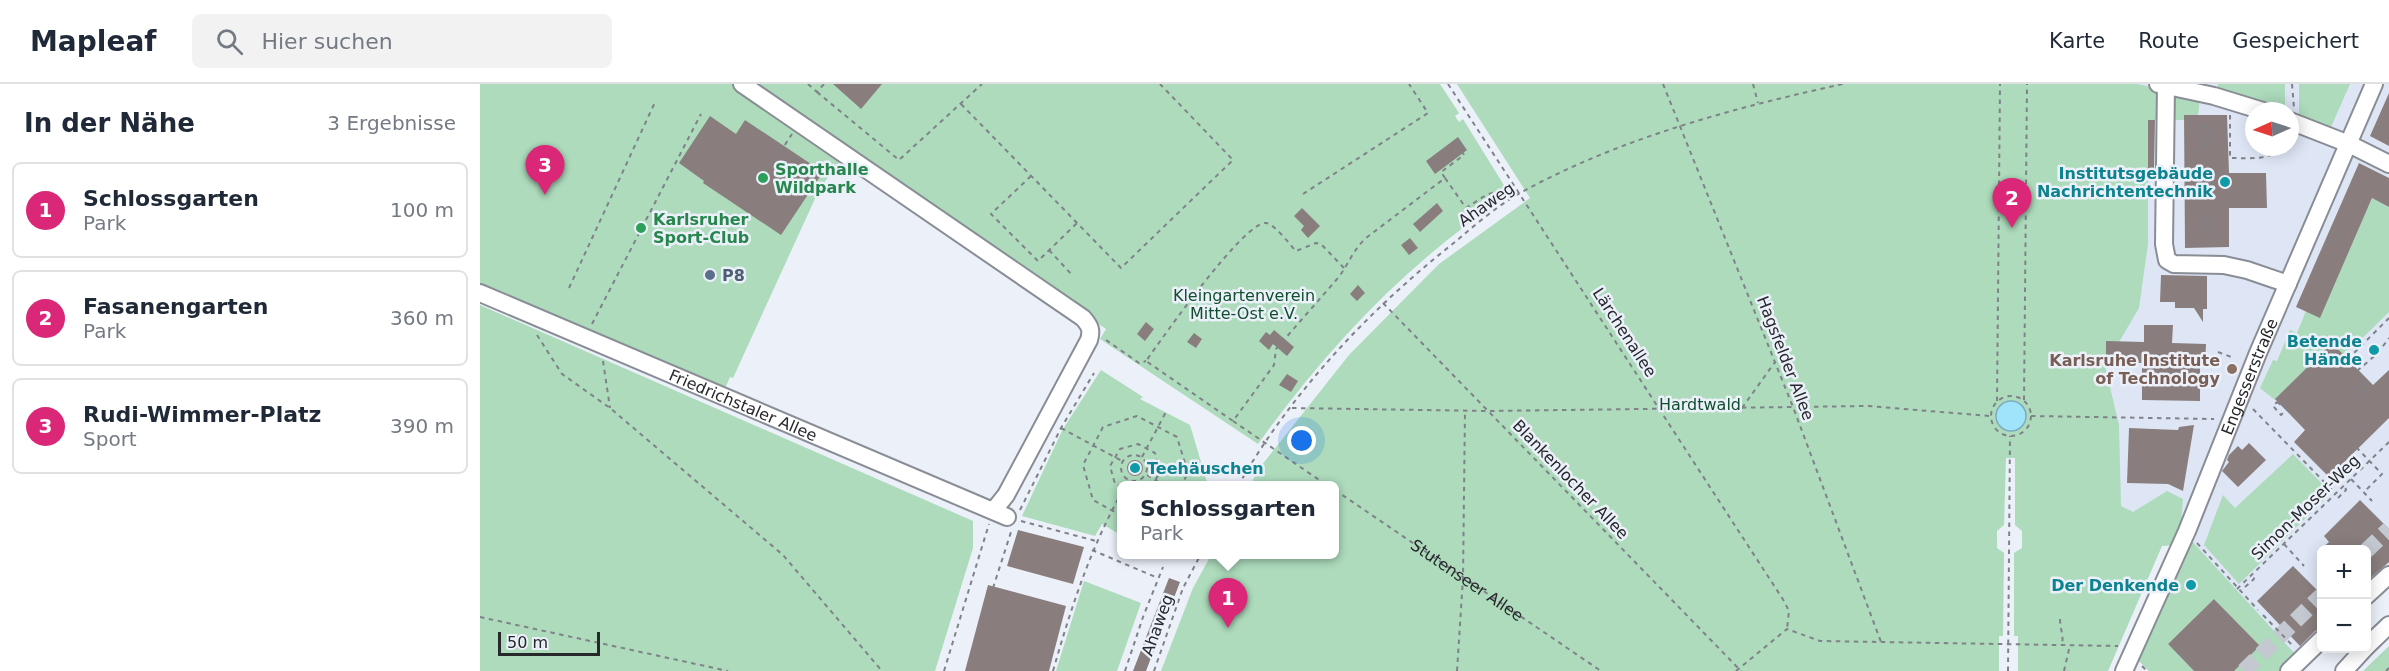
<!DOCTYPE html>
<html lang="de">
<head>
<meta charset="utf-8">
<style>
  body { margin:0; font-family:"DejaVu Sans",sans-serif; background:#f2f2f3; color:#1f2937 }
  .controls { position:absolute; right:18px; bottom:18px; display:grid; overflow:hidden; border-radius:9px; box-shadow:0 3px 15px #0003 }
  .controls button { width:54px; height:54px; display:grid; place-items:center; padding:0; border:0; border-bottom:2px solid #e0e1e3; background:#fff; color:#1f2937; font:30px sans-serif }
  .compass { position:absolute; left:1765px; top:18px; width:54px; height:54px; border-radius:50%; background:#fff; box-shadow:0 3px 15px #0003; rotate:267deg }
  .scale { position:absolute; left:18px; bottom:15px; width:102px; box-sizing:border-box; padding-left:6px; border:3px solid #27282c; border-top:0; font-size:16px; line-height:21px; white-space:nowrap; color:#27282c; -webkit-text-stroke:4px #ebf0f9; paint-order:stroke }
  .you { position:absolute; left:822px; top:357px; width:21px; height:21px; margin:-15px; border:4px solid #fff; border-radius:50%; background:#1a73e8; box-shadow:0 0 0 9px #1a73e833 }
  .badge { display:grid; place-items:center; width:39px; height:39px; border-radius:50%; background:#db2777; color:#fff; font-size:20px; font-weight:700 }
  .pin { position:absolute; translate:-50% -50px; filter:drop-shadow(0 2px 3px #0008) }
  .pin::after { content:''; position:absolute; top:32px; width:21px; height:18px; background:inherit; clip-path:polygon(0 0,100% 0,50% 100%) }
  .popup { position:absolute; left:637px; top:397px; width:222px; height:78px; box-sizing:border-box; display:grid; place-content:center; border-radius:9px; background:#fff; filter:drop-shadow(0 2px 4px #0005); font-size:20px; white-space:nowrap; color:#747a83 }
  .popup b { font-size:22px; color:#1f2937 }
  .popup::after { content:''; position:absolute; left:50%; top:100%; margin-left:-12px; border:12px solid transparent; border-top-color:#fff }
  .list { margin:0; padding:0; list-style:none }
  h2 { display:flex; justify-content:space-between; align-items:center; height:78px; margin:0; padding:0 24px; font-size:26px }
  h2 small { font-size:20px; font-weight:400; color:#747a83 }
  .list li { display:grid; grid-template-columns:39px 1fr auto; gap:18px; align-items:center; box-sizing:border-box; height:96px; margin:0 12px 12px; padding:0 12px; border:2px solid #e0e1e3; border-radius:9px }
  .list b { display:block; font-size:22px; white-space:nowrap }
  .list p { margin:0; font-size:20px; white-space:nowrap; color:#747a83 }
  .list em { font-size:20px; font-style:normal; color:#747a83 }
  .icon { flex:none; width:33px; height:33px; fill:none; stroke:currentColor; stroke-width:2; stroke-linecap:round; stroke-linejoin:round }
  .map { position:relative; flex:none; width:1909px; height:587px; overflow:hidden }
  header { display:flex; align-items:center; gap:36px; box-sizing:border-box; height:84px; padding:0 30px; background:#fff; border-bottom:2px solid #e0e1e3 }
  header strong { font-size:28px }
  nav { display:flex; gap:33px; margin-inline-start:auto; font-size:21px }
  .search { width:420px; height:54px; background:#f2f2f3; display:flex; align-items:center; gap:15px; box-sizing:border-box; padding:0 21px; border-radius:9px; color:#747a83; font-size:22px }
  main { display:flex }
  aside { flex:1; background:#fff }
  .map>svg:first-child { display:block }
  .built { fill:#dee6f6; fill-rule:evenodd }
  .green { fill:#addbbc }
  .water { fill:#a0e4fc; stroke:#7cacbe; stroke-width:1.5 }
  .building { fill:#897e7d }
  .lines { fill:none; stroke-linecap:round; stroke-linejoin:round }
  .minor-tunnel { stroke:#c4c8d0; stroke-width:16; stroke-dasharray:16 8; stroke-linecap:butt }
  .minor-casing { stroke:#898d95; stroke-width:20 }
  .path { stroke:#808289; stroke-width:2; stroke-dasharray:4.5 4.5; stroke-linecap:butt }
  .minor { stroke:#fff; stroke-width:16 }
  .leisure-dot { fill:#2e9e5b; stroke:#ebf0f9; stroke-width:2 }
  .culture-dot { fill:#0f9aa8; stroke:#ebf0f9; stroke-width:2 }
  .service-dot { fill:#5c6f8a; stroke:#ebf0f9; stroke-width:2 }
  .education-dot { fill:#8d6e63; stroke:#ebf0f9; stroke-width:2 }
  .labels { text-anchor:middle; stroke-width:5; stroke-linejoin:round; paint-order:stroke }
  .leisure-label { font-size:16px; font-weight:bold; fill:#27864d; stroke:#ebf0f9; text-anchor:start }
  .culture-label { font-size:16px; font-weight:bold; fill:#0d838f; stroke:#ebf0f9; text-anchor:end }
  .street-label { font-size:16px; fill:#27282c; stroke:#ebf0f9 }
  .service-label { font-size:16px; font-weight:bold; fill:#4e5e75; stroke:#ebf0f9; text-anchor:start }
  .park-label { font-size:16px; fill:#104f2e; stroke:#ebf0f9 }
  .education-label { font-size:16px; font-weight:bold; fill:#785e54; stroke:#ebf0f9; text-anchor:end }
</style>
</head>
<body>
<header>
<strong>Mapleaf</strong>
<div class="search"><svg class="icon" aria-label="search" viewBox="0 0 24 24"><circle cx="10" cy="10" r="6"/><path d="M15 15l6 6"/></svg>Hier suchen</div>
<nav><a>Karte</a><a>Route</a><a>Gespeichert</a></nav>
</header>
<main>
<aside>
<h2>In der Nähe<small>3 Ergebnisse</small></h2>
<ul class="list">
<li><span class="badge">1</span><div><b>Schlossgarten</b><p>Park</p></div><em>100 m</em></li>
<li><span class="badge">2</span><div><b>Fasanengarten</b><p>Park</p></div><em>360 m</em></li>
<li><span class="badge">3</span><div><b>Rudi-Wimmer-Platz</b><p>Sport</p></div><em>390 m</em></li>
</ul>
</aside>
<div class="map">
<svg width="1909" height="587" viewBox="0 0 1909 587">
  <rect width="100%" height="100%" fill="#ebf0f9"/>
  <!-- built -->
  <path class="built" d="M1592 0H1909V482L1887 504 1886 466H1842L1841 548 1801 587H1669L1708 456 1596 410ZM1774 27H1810V63H1774Z"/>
  <!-- green -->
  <path class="green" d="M0 0H960L979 29 975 32 979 38 983 35 1030 111C929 176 848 263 778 360L620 255 626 245 367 67 339 106 253 294 250 293 244 307 0 204Z
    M977 0H1657L1720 14 1718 31H1704V36H1668V160L1659 224 1625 282 1639 341 1641 422 1653 428 1687 407 1703 415 1700 450 1695 461 1682 462 1628 587H1538V552H1534V469L1542 464V447L1535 441V374H1526L1524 441 1517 447V464L1524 469 1523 552H1519V587H681L713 504 731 471 855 470V402L770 401 781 382 869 271 959 180 1050 114Z
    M1738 0H1805V27L1738 8Z
    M1819 0H1870L1851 43 1819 31Z
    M1892 114 1909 123V228L1863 273 1851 261 1795 316 1780 304 1793 276 1797 277 1810 246 1817 249 1826 227 1840 233Z
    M0 221 493 437V464L455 587H0Z
    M621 286 663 313 660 315 710 341 727 398 734 401 642 402 641 451 622 440 615 452 542 432 583 345Z
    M1813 370 1851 409 1759 500 1724 461 1743 411 1755 424Z
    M1710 455 1817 572 1801 587H1754L1780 562 1734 515 1688 560 1714 587H1669L1657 575Z
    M604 497 661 519 637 587H576Z
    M1909 562V587H1883Z"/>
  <!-- water -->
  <path class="water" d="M1516 332a15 15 0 1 1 30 0a15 15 0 1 1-30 0Z"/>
  <!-- building -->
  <path class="building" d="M353 0H402L381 25Z
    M1909 9V62L1890 52Z
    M1704 31H1747L1749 89H1786L1787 124H1749V163L1705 164Z
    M230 32 256 50 265 36 343 88 301 151 223 99 224 97 199 79Z
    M1668 36H1675L1674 87H1668Z
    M978 53 987 66 955 90 946 77Z
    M1879 79 1909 94V123L1892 114 1840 234 1816 223Z
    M957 119 963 127 940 148 933 140Z
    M822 124 840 142 828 154 821 146 824 142 814 132Z
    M930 154 938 164 929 171 921 161Z
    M1681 191 1727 192V225H1723V238L1714 224H1695V218H1680Z
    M878 201 885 209 877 217 870 210Z
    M666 238 674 245 665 257 657 250Z
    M1664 241H1693L1692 259 1726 260 1725 281 1720 280V317L1662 316V279L1626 278V257L1664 258Z
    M794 246 814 263 807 272 793 260 789 266 779 257 786 248 790 251Z
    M714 249 722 255 716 264 707 258Z
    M1852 259 1893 301 1909 286V334L1849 393 1814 358 1825 346 1795 315Z
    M807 290 818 297 811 308 799 301Z
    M1714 341 1703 407 1688 400 1647 399 1649 344 1698 346 1699 343Z
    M1769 359 1786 376 1758 403 1742 387 1749 378 1747 376 1749 371 1758 362 1762 366Z
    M647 384a8 8 0 1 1 16 0a8 8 0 1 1-16 0Z
    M1880 416 1909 445V478L1887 497V465H1841L1849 458 1844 452Z
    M538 446 604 463 593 500 527 482Z
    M1813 482 1842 511V545L1835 547 1820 562 1777 517Z
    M689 494 700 498 666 587H653Z
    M508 501 586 522 569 587H485Z
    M1734 515 1780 562 1754 587H1714L1688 560Z"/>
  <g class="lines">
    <!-- minor-tunnel -->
    <path class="minor-tunnel" d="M1886 467 1909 445
      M1764 587 1842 511"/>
    <defs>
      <g id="minor">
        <path d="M262 0 603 234C610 242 612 246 609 256L526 411 514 426"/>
        <path d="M1678 0 1734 12 1783 27"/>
        <path d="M1686 1 1684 160 1687 176 1694 180 1744 181 1767 186 1808 200"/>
        <path d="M1810 37 1869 60 1909 80"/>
        <path id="s2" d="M0 209 527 433"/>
        <path d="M1886 512 1909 491"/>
        <path d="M1886 563 1909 541"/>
        <path id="s3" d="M1644 587 1707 447 1778 269 1894 0"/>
        <path d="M1809 587 1842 555"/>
        <path d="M1864 587 1885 564"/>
      </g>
    </defs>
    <!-- minor casing -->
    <use href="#minor" class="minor-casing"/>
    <!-- path -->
    <g class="path">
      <path d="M328 0 337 8 344 0"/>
      <path d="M968 0 1304 517 1309 527 1307 545"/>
      <path d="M1183 0 1313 323 1401 558"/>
      <path d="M1273 0 1278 19"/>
      <path d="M1812 0 1814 24"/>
      <path d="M337 8 419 76 502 0"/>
      <path d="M481 20 641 184 753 76 680 0"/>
      <path d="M1750 31V74C1769 74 1789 77 1802 63"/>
      <rect x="1723" y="43" width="6" height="19"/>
      <path d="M295 76 312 50"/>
      <path d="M551 92 511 130 558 177 597 139"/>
      <circle cx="1727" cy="97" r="4"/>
      <path d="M965 94 961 88 984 71 976 56"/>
      <path d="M823 110 948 29 929 0"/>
      <path d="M1723 133H1730V152H1724Z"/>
      <circle cx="1852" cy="153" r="4.5"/>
      <path d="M569 166 593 192"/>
      <path d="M864 184 841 160 836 159 816 167C809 160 796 141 786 139 764 137 681 256 666 277L753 337 794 281 796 265 858 194C868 181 873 166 886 154L965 94 986 124C1008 110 1014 103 1039 110"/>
      <path d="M89 204 176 16"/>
      <path d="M903 219 1261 587"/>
      <path d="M112 240 221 30"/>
      <path d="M57 251 82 290 130 324 303 471 402 587"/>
      <path d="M626 256 659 279 666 277"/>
      <path d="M1738 268 1754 274"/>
      <path d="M123 277 130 324"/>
      <path d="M1872 282 1876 278 1871 272 1909 234"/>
      <path d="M1877 287 1898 269 1909 254"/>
      <path d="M1883 299 1888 304 1879 312 1874 307Z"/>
      <circle cx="1531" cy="332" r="20"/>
      <path d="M1544 316 1547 0"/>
      <path d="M1517 317 1520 0"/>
      <path d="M1797 318 1807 325 1801 331 1793 322Z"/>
      <path d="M812 324 1008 327 1388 322 1510 332"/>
      <path d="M1262 324 1295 278"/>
      <path d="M1773 325 1855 409"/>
      <path d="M1551 332 1734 335"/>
      <path d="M753 337 848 402"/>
      <path d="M1878 337 1875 362 1902 390 1884 408"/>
      <path d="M581 344 642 377"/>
      <circle cx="654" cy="384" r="13"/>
      <path d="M662 373 687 326"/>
      <path d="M667 391 685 402"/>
      <path d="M1871 395 1892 417"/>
      <path d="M758 402C812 307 890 225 975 158 995 141 1017 122 1040 109 1140 54 1253 24 1363 0"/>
      <path d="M642 403 635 400 630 382 640 365 658 360 675 369 680 388 672 402"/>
      <path id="s1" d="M855 406 1121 587"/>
      <path d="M1858 414 1866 406 1865 401"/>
      <path d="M540 426 581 344 614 289"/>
      <path d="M642 432 613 416 603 381 623 343 657 332 697 353 708 389 701 402"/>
      <path d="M541 437 616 457"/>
      <path d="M1717 459 1778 526"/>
      <path d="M1804 460 1824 482"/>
      <path d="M612 466 678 494"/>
      <path d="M1765 503 1774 495 1773 490"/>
      <path d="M513 504 531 448"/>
      <path d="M1757 505 1909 358"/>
      <path d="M1783 531 1813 562"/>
      <path d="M0 533 248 587"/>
      <path d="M1580 535C1580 545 1584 552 1582 561"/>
      <path d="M1662 582 1667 587"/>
      <path d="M464 587 509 440"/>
      <path d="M573 587C591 524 610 465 642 408"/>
      <path d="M645 587 663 533 683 483"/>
      <path d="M674 587 703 504 721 470"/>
      <path d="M977 587 983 494 985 326"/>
      <path d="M1256 587 1307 545 1340 557 1638 562"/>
      <path d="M1528 587 1530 352"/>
      <path d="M1584 587 1590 561"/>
      <path d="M1906 587 1909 584"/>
    </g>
    <!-- minor -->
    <use href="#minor" class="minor"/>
  </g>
  <!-- markers -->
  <g class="leisure-dot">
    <circle cx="283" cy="94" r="6"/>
    <circle cx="161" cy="144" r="6"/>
  </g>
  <g class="culture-dot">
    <circle cx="1745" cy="98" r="6"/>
    <circle cx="1894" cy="266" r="6"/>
    <circle cx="655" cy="384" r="6"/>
    <circle cx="1711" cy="501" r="6"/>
  </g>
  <circle class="service-dot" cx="230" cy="191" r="6"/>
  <circle class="education-dot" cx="1752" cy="285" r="6"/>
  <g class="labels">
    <!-- leisure labels -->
    <g class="leisure-label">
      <text x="295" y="91">Sporthalle<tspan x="295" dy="18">Wildpark</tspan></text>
      <text x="173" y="141">Karlsruher<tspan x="173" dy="18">Sport-Club</tspan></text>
    </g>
    <!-- culture labels -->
    <g class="culture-label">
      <text x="1733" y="95">Institutsgebäude<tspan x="1733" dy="18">Nachrichtentechnik</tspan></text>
      <text x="1882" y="263">Betende<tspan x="1882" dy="18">Hände</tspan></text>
      <text x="667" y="390" text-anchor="start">Teehäuschen</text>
      <text x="1699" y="507">Der Denkende</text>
    </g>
    <!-- street labels -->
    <g class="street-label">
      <text transform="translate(1006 120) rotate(-35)" y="6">Ahaweg</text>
      <text transform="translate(1145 248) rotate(57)" y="6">Lärchenallee</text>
      <text transform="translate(1306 274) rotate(69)" y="6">Hagsfelder Allee</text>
      <text dy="6" stroke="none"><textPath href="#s3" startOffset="320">Engesserstraße</textPath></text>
      <text dy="6" stroke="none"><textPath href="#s2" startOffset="286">Friedrichstaler Allee</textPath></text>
      <text transform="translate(1091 395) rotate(46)" y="6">Blankenlocher Allee</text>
      <text transform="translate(1825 423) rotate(-44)" y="6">Simon-Moser-Weg</text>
      <text dy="6" stroke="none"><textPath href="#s1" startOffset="160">Stutenseer Allee</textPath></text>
      <text transform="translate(677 541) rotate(-70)" y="6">Ahaweg</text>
    </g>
    <!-- service labels -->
    <g class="service-label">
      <text x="242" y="197">P8</text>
    </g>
    <!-- park labels -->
    <g class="park-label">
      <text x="764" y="217">Kleingartenverein<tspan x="764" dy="18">Mitte-Ost e.V.</tspan></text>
      <text x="1220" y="326">Hardtwald</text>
    </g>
    <!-- education labels -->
    <g class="education-label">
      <text x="1740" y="282">Karlsruhe Institute<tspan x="1740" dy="18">of Technology</tspan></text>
    </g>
  </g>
</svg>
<div class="controls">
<button>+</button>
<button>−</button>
</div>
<svg class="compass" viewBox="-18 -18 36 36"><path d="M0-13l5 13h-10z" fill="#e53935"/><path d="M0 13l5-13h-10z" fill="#747a83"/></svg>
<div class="scale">50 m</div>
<div class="you"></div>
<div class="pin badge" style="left:748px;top:544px">1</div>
<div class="popup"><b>Schlossgarten</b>Park</div>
<div class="pin badge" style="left:1532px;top:144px">2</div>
<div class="pin badge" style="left:65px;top:111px">3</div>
</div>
</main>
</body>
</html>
